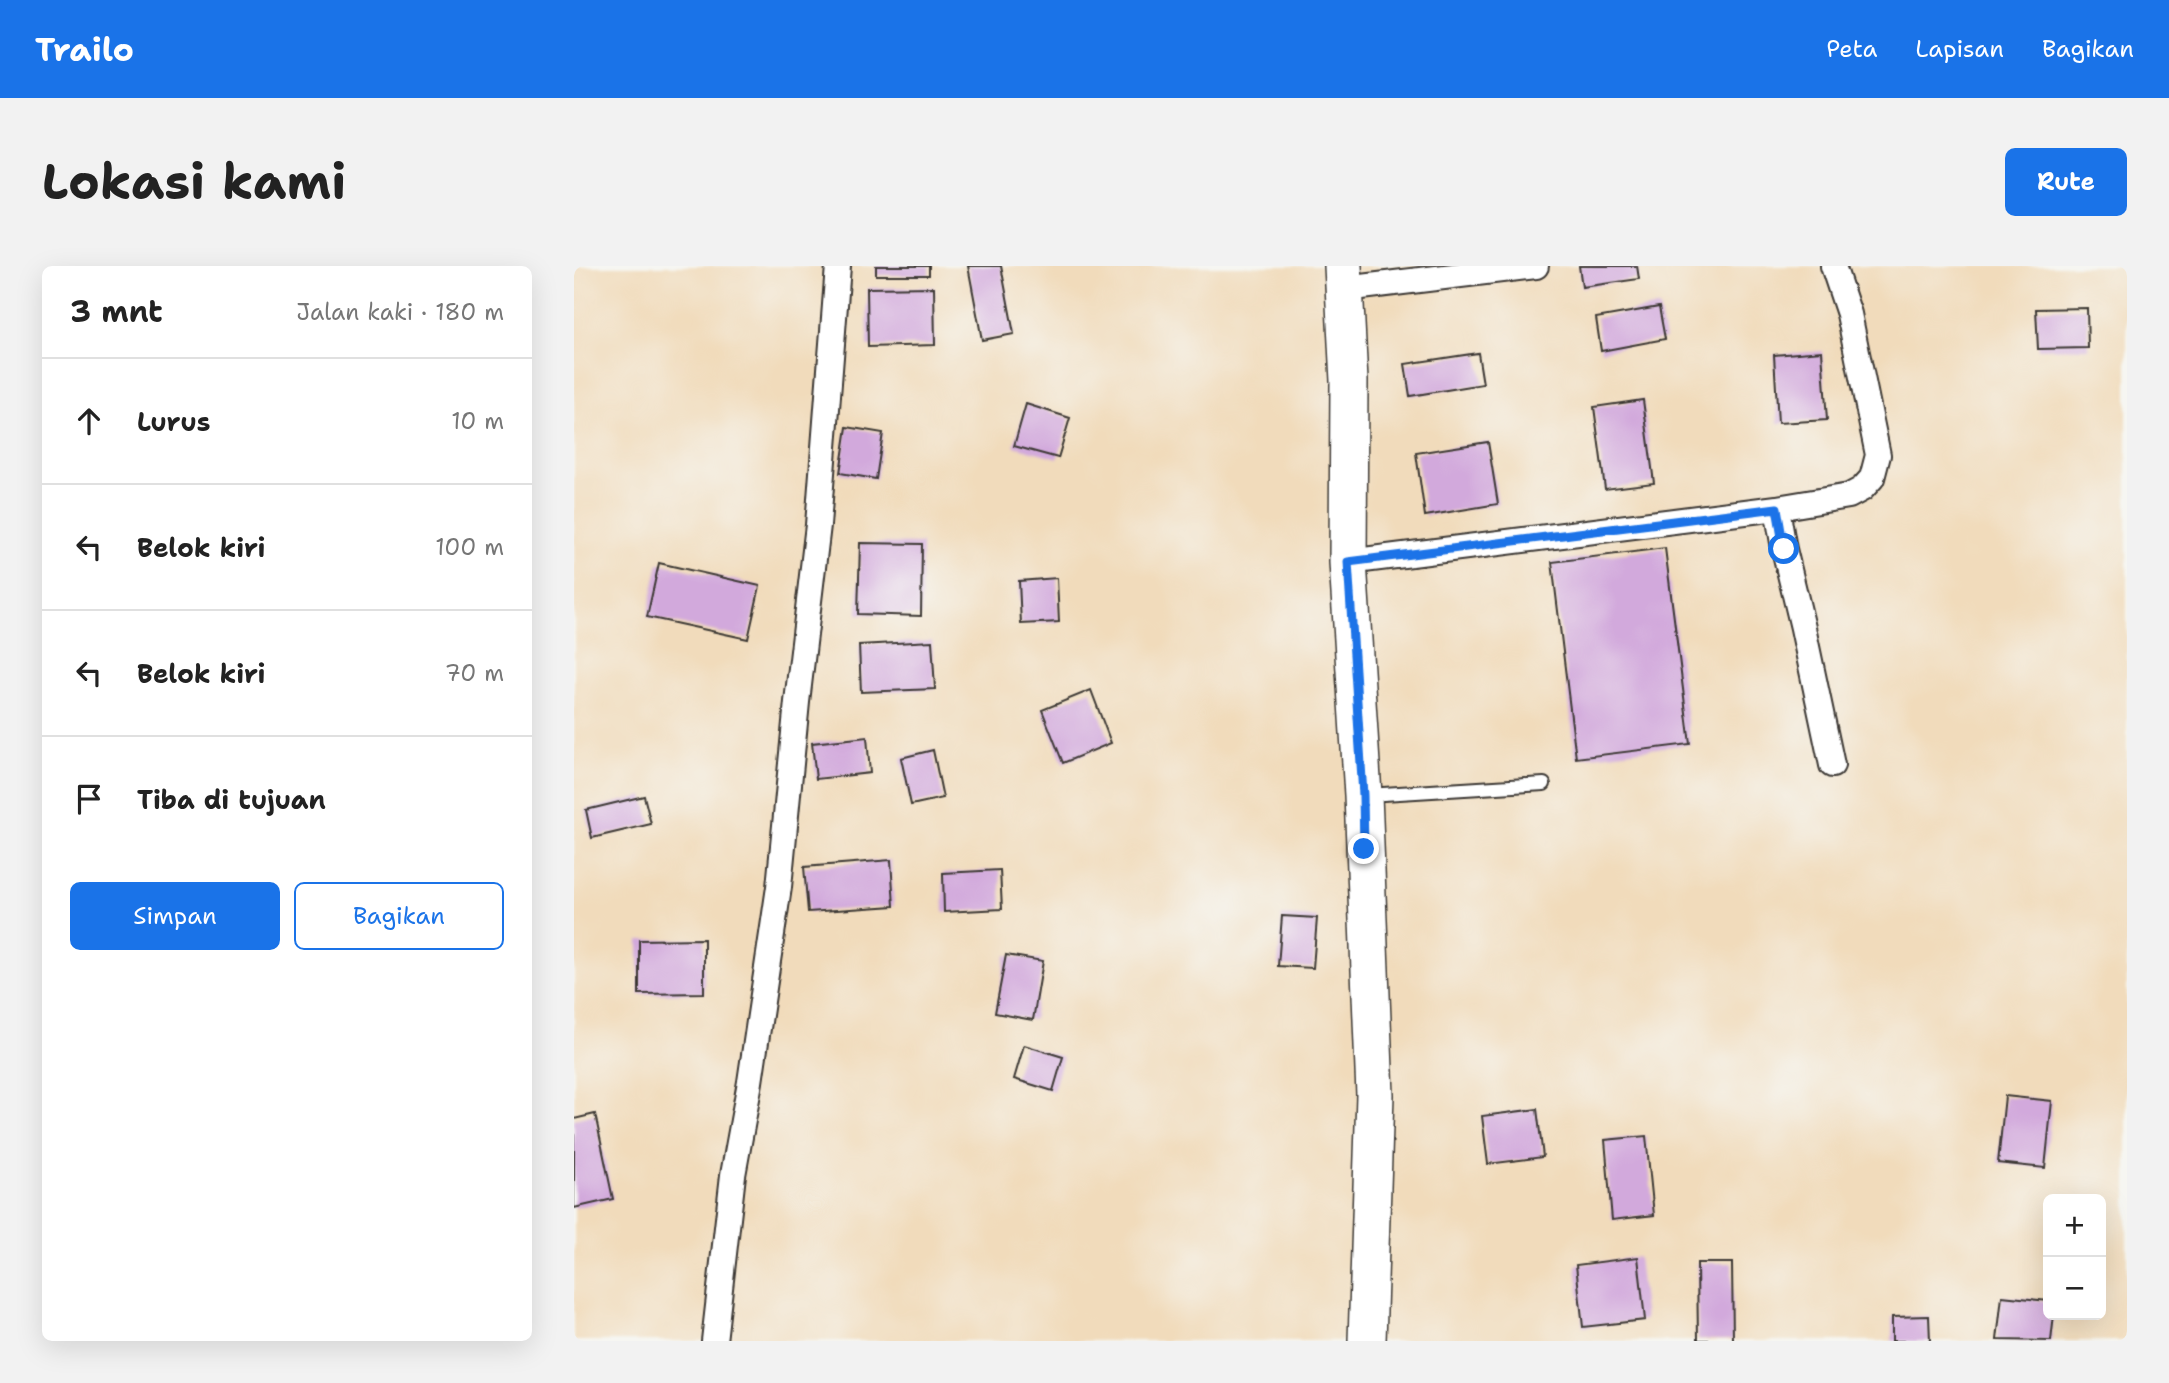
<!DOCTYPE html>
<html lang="id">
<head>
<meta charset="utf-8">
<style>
  body { margin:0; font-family:"Shantell Sans",sans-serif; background:#f2f2f2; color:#222 }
  .controls { position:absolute; right:21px; bottom:21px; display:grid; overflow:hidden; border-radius:10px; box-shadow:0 7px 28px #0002 }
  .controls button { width:63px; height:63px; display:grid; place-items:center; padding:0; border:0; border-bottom:2px solid #e0e0e0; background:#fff; color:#222; font:35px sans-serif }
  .stop { position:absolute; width:21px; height:21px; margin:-16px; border:5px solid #1a73e8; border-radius:50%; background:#fff }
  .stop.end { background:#1a73e8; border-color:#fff; box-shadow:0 2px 7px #0008 }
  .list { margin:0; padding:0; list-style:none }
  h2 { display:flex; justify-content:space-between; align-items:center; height:91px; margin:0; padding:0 28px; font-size:30px }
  h2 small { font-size:23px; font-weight:400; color:#767676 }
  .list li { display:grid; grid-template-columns:46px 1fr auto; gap:21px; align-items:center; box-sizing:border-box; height:126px; padding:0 28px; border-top:2px solid #e0e0e0 }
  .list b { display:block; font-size:26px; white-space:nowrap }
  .list em { font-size:23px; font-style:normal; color:#767676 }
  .actions { display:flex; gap:14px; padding:21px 28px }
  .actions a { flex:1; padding:16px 0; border:2px solid #1a73e8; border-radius:10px; text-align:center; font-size:24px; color:#1a73e8 }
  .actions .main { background:#1a73e8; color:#fff }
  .icon { flex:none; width:38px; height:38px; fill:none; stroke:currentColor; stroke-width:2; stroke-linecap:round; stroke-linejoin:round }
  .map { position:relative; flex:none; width:1553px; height:1075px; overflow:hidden; border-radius:10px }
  header { display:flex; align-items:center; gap:42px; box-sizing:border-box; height:98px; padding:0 35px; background:#1a73e8; color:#fff }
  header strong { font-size:33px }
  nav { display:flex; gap:38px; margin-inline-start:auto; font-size:24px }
  .intro { display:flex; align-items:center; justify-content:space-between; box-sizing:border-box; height:168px; padding:0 42px }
  h1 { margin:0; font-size:49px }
  .button { padding:18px 32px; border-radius:10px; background:#1a73e8; color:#fff; font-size:24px; font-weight:700 }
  main { display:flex; gap:42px; padding:0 42px }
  aside { flex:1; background:#fff; border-radius:10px; box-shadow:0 7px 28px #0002 }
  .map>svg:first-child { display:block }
  .building { fill:#d2a9dc }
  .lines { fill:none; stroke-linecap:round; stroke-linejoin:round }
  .lane-casing { stroke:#3c3934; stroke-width:16 }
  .street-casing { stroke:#3c3934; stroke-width:28 }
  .secondary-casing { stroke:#3c3934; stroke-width:40 }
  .lane { stroke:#fff; stroke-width:12 }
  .street { stroke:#fff; stroke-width:24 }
  .secondary { stroke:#fff; stroke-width:37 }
  .route { stroke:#1a73e8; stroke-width:9 }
</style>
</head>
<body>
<header>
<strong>Trailo</strong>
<nav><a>Peta</a><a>Lapisan</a><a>Bagikan</a></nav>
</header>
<div class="intro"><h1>Lokasi kami</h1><a class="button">Rute</a></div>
<main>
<aside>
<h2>3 mnt<small>Jalan kaki · 180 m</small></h2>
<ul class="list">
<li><svg class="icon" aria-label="ahead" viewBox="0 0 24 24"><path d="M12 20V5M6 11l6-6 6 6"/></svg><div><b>Lurus</b></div><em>10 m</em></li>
<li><svg class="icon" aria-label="left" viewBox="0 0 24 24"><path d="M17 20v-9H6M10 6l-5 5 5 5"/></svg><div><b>Belok kiri</b></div><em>100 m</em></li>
<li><svg class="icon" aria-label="left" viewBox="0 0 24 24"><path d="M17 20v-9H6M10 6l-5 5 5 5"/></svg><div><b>Belok kiri</b></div><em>70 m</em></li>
<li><svg class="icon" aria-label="arrive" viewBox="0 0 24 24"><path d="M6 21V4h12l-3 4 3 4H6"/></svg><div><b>Tiba di tujuan</b></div></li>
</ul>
<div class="actions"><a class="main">Simpan</a><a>Bagikan</a></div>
</aside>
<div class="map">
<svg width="1553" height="1075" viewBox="0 0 1553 1075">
  <rect width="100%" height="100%" fill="#f6f6f2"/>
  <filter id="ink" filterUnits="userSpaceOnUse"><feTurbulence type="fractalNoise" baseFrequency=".0143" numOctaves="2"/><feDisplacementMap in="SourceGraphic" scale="14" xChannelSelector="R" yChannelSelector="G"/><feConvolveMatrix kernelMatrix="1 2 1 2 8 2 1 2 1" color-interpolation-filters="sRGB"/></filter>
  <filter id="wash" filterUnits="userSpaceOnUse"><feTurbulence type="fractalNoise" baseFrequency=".00686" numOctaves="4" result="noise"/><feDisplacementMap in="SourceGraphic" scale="28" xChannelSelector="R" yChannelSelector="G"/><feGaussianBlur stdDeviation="1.57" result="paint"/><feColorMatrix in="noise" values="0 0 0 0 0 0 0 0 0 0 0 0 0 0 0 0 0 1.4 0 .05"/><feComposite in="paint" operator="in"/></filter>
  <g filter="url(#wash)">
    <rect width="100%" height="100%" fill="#f1dbbb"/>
    <g id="blocks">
      <!-- building -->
      <path class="building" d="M302 0H355V9H302Z
        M394 0H427L440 68 408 74Z
        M1005 0H1063L1065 13 1008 21Z
        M360 21 361 79 294 81 293 22Z
        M1085 41 1091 73 1027 85 1022 52Z
        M1513 42 1514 82 1464 83 1462 43Z
        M1248 85 1253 154 1204 157 1200 89Z
        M904 87 909 118 836 130 831 98Z
        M1069 134 1080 217 1031 223 1020 141Z
        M452 138 496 152 484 192 440 180Z
        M273 161 309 167 302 213 266 207Z
        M914 176 924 238 851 250 842 187Z
        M286 277 348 278 347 350 284 348Z
        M1091 282 1116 478 1002 492 978 296Z
        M85 297 186 320 174 373 73 351Z
        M483 312 485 356 447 358 445 315Z
        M358 375 361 423 287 426 285 379Z
        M517 424 537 477 489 497 468 444Z
        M293 471 296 507 242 513 238 477Z
        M359 484 369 532 337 539 327 492Z
        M70 530 77 558 18 572 12 544Z
        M317 594 320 640 234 646 230 601Z
        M426 604 428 643 370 646 369 607Z
        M708 650 743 652 739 702 704 700Z
        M130 673V727L65 728V674Z
        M432 689 469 695 459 754 421 747Z
        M450 779 489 791 479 825 440 813Z
        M1431 830 1478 835 1471 902 1424 897Z
        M963 843 969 891 914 898 908 850Z
        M21 848 39 933 0 942V853Z
        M1072 870 1080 949 1038 954 1031 874Z
        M1064 991 1071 1054 1009 1061 1002 999Z
        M1123 997H1158L1159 1074H1124Z
        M1428 1030 1474 1035V1049H1480L1477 1075 1423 1074Z
        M1355 1050 1356 1075H1318V1051Z"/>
    </g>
  </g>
  <g filter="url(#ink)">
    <use href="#blocks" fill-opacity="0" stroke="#3c3934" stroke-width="2"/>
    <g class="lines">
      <defs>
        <path id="lane" d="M793 529 970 518"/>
        <path id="street" d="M771 23 962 0
          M1203 242 1210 283 1229 362 1258 499
          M774 296 1203 242 1275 230 1288 223 1298 212 1304 189 1275 48 1259 0
          M140 1075 159 909 176 816 205 621 223 436 244 259 264 0"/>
        <path id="secondary" d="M769 0 775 115 774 296 789 529 801 829 793 1075"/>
      </defs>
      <!-- lane casing -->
      <use href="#lane" class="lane-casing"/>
      <!-- street casing -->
      <use href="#street" class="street-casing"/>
      <!-- secondary casing -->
      <use href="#secondary" class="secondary-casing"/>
      <!-- lane -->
      <use href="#lane" class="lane"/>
      <!-- street -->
      <use href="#street" class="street"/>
      <!-- secondary -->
      <use href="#secondary" class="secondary"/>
    </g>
  </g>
  <g class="lines" filter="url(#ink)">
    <!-- route -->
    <path class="route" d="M790 583 789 529 774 296 1203 242 1210 283"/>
  </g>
</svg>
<div class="controls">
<button>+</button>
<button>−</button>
</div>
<div class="stop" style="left:1210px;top:283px"></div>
<div class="stop end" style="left:790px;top:583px"></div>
</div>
</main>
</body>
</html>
